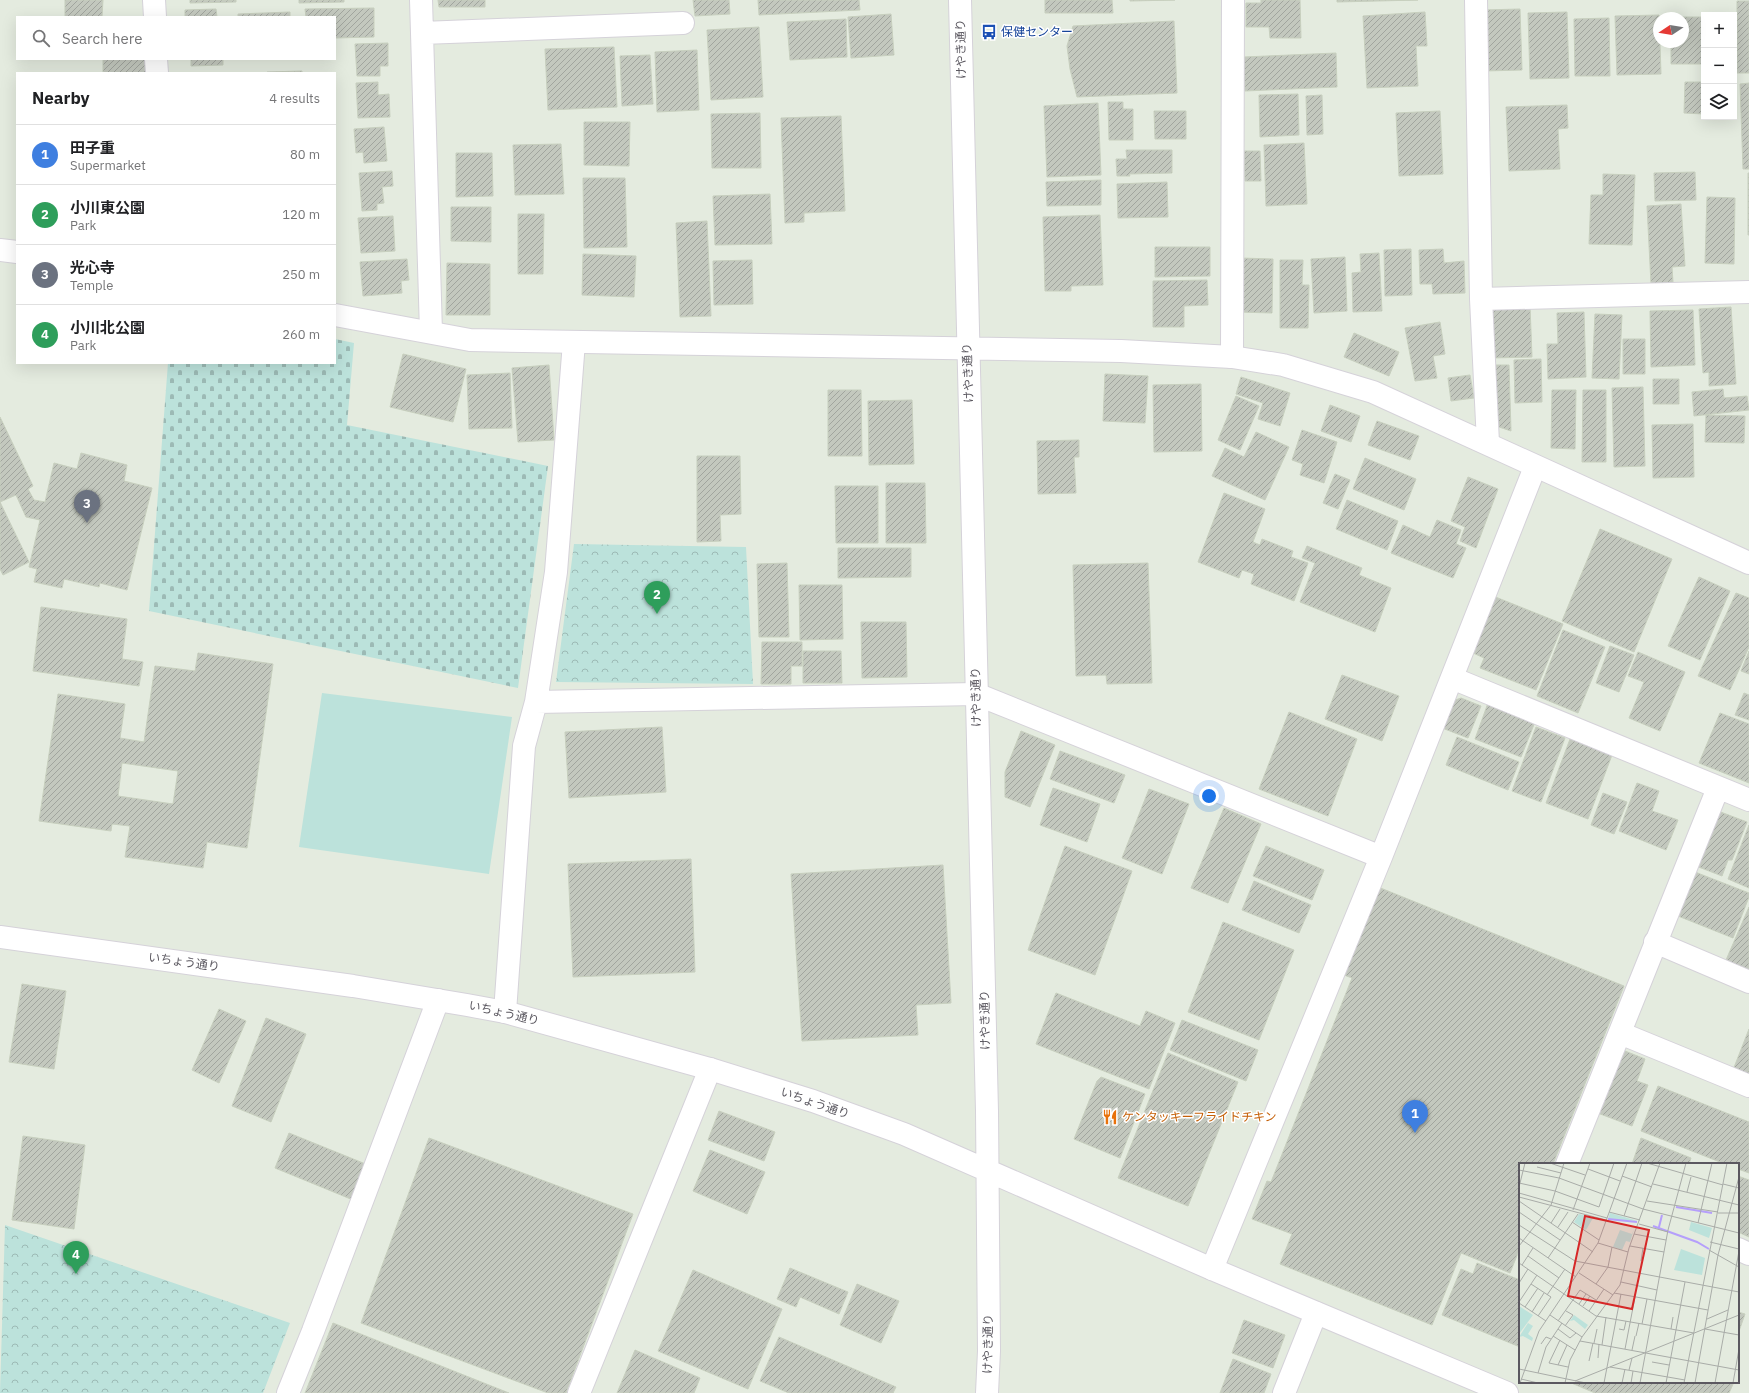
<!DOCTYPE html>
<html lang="en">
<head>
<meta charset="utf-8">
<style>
  body { margin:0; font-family:"IBM Plex Sans","Noto Sans JP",sans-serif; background:#f2f2f2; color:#202124 }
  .controls { position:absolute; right:12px; top:12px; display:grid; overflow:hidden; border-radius:0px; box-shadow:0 4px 16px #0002 }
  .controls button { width:36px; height:36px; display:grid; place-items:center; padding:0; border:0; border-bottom:1px solid #e0e0e0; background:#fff; color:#202124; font:20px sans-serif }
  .compass { position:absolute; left:1653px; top:12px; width:36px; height:36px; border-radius:50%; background:#fff; box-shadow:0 4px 16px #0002; rotate:258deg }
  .you { position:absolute; left:1209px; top:796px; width:14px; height:14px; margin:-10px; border:3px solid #fff; border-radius:50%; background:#1a73e8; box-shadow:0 0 0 6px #1a73e833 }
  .badge { display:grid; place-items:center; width:26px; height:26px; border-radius:50%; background:#776e29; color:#fff; font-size:13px; font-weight:700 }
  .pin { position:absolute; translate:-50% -33px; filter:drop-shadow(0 1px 2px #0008) }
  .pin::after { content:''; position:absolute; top:21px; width:14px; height:12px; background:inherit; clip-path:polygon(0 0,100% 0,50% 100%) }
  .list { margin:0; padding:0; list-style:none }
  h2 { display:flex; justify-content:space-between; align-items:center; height:52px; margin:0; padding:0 16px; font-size:17px }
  h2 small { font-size:13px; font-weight:400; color:#757577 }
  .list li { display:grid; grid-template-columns:26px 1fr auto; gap:12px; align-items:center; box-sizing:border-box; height:60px; padding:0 16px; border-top:1px solid #e0e0e0 }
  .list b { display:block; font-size:15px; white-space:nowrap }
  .list p { margin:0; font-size:13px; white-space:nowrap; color:#757577 }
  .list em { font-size:13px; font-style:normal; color:#757577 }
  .icon { flex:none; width:22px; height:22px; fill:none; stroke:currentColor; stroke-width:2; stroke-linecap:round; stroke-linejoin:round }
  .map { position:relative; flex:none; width:1749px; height:1393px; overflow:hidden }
  .search { position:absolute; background:#fff; box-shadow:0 4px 16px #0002; left:16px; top:16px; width:320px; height:44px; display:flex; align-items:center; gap:10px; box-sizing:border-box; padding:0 14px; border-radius:0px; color:#757577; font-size:15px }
  .panel { position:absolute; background:#fff; box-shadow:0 4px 16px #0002; left:16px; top:72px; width:320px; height:292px; border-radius:0px }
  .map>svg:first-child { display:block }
  .cemetery { fill:url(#cemetery-stones) }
  .park { fill:url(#park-crowns) }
  .pitch { fill:#bce2db }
  .building { fill:url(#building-hatch); stroke:#c7cfbe; fill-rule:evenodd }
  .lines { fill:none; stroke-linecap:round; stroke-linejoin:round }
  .minor-casing { stroke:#d5d2d9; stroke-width:24 }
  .tertiary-casing { stroke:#d5d2d9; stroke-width:24 }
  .minor { stroke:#fff; stroke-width:22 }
  .tertiary { stroke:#fff; stroke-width:22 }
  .labels { text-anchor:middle; stroke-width:3; stroke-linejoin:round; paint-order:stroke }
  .transit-label { font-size:12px; fill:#164399; stroke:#fff; text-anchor:start }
  .street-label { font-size:12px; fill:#5b5860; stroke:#fff }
  .food-label { font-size:12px; fill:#c56008; stroke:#fff; text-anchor:start }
  .inset-river { fill:none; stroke:#b59ffb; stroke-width:2 }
  .inset-road { fill:none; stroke:#a9aca8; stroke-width:1 }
  .view { fill:#d62828; fill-opacity:0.15; stroke:#d62828; stroke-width:2 }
  .inset-edge { fill:none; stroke:#5b5860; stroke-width:2 }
</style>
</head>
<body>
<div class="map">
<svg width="1749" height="1393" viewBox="0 0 1749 1393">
  <defs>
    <pattern id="cemetery-stones" width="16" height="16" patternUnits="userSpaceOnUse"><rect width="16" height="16" fill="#bce2db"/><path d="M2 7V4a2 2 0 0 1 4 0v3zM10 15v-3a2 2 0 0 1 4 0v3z" fill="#9cbab5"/></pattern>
    <pattern id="park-crowns" width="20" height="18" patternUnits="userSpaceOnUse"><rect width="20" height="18" fill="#bce2db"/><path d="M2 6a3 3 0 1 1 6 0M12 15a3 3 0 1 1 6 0" fill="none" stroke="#9cbab5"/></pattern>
    <pattern id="building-hatch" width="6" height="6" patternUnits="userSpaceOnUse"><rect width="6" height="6" fill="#c3c8be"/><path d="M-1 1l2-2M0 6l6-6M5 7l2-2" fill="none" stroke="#a1a59e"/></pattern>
  </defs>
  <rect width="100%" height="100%" fill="#e4ebdf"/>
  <!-- cemetery -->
  <path class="cemetery" d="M335 339 354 343 347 425 548 466 518 688 149 611 168 363H335Z"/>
  <!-- park -->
  <path class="park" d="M574 544 746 547 753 684 556 682Z
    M5 1225 290 1323 263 1393H0Z"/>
  <!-- pitch -->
  <path class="pitch" d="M322 693 512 717 489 874 299 847Z"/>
  <!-- building -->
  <path class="building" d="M65 0H103L102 17H65Z
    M190 0H236V2L190 3Z
    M299 0H344V2L299 3Z
    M438 0H485V7H439Z
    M693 0H729L730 14 695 16Z
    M758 0H859L860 10 759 15Z
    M1045 0H1112L1113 13H1045Z
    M1130 0H1175L1130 1Z
    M1261 0H1300L1301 38H1270L1269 27H1246V3H1261Z
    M1337 0H1418L1337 2Z
    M1737 1H1749V73H1737Z
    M374 8V37L335 38V17H306L305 9Z
    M216 9 217 17H185V10Z
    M1520 9 1522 70 1484 71 1483 10Z
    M290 12V17H238V14Z
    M1425 12 1427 46H1416L1418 86 1367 88 1363 16Z
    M1567 12 1569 78 1530 79 1528 13Z
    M891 14 894 55 851 58 848 17Z
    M1659 15 1661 74 1617 75 1615 16Z
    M1672 17H1703L1702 64H1671V42H1683V18H1672Z
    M1609 18 1610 76H1575L1574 19Z
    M846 19 847 57 790 60 787 22Z
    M1174 21 1177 93 1077 97 1070 69 1067 46 1073 26Z
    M759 27 763 97 711 100 707 30Z
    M388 43V66H380V76H357L355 44Z
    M614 47 617 107 548 110 545 49Z
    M697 50 699 110 657 112 655 52Z
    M1336 53 1337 87 1245 91 1244 57Z
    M650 55 653 104 622 106 620 56Z
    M103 59H148V73H103Z
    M191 59H223V65L191 66Z
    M302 71V73H267V72Z
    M378 82V95L389 94 390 117 358 118 356 83Z
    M1685 82H1704V114L1684 113Z
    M1749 83V169H1743L1740 84Z
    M1298 94 1299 135 1260 137 1259 95Z
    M1322 95 1323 134 1307 135 1306 96Z
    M1108 102H1123V109H1133V140H1109Z
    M1098 103 1101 175 1047 177 1044 106Z
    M1567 105 1568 128 1558 129 1560 169 1509 171 1506 107Z
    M1154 111H1186V139H1155Z
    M1440 111 1443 174 1399 176 1396 113Z
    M760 113 761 168H712L711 114Z
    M841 116 845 211 804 213V222L785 223 781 118Z
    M584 122H630L629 166 584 165Z
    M384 127 387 161 364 163 363 152 356 153 354 129Z
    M1304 143 1307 204 1266 206 1264 145Z
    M561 144 564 194 515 195 513 145Z
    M1126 150H1172V173L1129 174 1130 176H1117L1116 159H1127Z
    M1244 151H1260L1261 181H1245Z
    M456 153H492L493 196 456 197Z
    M392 171 393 186 382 187 384 203 377 204V210L362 211 359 173Z
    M1695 172 1696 200 1655 201 1654 173Z
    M1748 173H1749V235H1748Z
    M1603 174 1635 175 1632 245 1589 244 1591 195H1603Z
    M583 178H625L627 247 584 248Z
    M1101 180V205L1047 206 1046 182Z
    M1167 182 1168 217 1118 218 1117 184Z
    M770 194 772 244 715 245 713 196Z
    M1707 197 1735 198 1734 264 1705 263Z
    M1681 204 1685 266 1672 267 1673 282 1651 284 1647 206Z
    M451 207H491V242L451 241Z
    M518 214H544L543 274H518Z
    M1100 215 1103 285 1071 286V291H1045L1043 217Z
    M393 216 395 251 361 253 358 218Z
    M707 221 711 316 680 317 676 223Z
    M1155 247H1210V276L1155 277Z
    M1411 249 1412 295 1385 296 1384 250Z
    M1443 249 1444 263 1464 261 1465 293 1433 294 1432 284H1420L1419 250Z
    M1379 253 1382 311 1353 312 1352 273 1361 272 1360 254Z
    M583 254 636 256 634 297 582 295Z
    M1345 257 1347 311 1314 313 1311 259Z
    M1240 258 1273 259 1272 313 1238 312Z
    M407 259 409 280 401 281 402 293 363 296 360 262Z
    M752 260 753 304 714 305 713 261Z
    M1280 260H1303L1302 285H1309L1308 328H1280Z
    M447 263 490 264V315H446Z
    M1207 280 1208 305 1184 306V327H1153V281Z
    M1530 306 1532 357 1491 358 1490 307Z
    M1731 307 1736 384 1709 386V372L1703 373 1699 309Z
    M1693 310 1695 365 1651 367 1650 311Z
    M1584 312 1586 377 1548 379 1547 344H1558L1557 313Z
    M1595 314 1622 315 1619 379 1592 378Z
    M1440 322 1445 354 1433 356 1437 378 1415 381 1405 328Z
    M1354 333 1399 352 1389 376 1344 357Z
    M1623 339H1645V374H1623Z
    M403 354 466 369 453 422 390 407Z
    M1541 359 1542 402 1515 403 1514 360Z
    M549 365 554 440 518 442 512 368Z
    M1491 365H1509L1511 431 1493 425Z
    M510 373 512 428 469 429 467 375Z
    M1105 374 1148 376 1145 423 1103 421Z
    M1470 375 1474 398 1451 401 1448 378Z
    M1241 377 1290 393 1280 426 1258 419 1263 403 1236 394Z
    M1653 379H1679V404H1653Z
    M1201 384 1202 451 1154 452 1153 385Z
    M1643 387 1645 466 1614 467 1612 388Z
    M1723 389 1724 398 1747 396 1749 410 1694 416 1692 392Z
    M828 390H861L862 456H828Z
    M1552 390H1576L1575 449 1551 448Z
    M1583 390H1606V462H1582Z
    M1236 396 1259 406 1240 450 1218 440Z
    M912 400 914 464 869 465 868 401Z
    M1330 405 1360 416 1351 442 1321 431Z
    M1706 415 1745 416 1744 443 1705 442Z
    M0 417 33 486 28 489 34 500 45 502 54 463 77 469 81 453 127 465 124 481 152 488 127 590 100 583 99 587 64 579 62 588 34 582 37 569 29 567 40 520 26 517 16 495 0 502 29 562 3 575 0 569Z
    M1377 421 1419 436 1410 460 1368 445Z
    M1693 424 1694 477 1653 478 1652 425Z
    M1302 430 1337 442 1324 483 1300 475 1303 464 1292 460Z
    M1256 432 1289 447 1265 500 1212 476 1225 448 1244 457Z
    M1079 440V457H1074L1076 493 1038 494 1037 441Z
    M697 456H740L741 514 720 515 721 541 697 542Z
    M1365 458 1416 479 1404 510 1353 489Z
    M1335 474 1350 480 1338 509 1323 503Z
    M1468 477 1498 489 1476 548 1460 541 1465 527 1451 521Z
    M886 483H925L926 543H886Z
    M835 486H878V543H836Z
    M1224 493 1265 509 1253 542 1260 545 1262 539 1293 551 1291 557 1308 563 1294 601 1251 584 1254 574 1242 570 1239 578 1198 562Z
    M1347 500 1398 521 1387 550 1336 529Z
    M1437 520 1461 530 1456 544 1466 548 1453 578 1391 553 1403 525 1430 537Z
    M1600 529 1672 559 1634 652 1562 621Z
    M1307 546 1362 568 1359 575 1391 588 1375 632 1300 602 1315 563 1302 558Z
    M838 548H911V577L838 578Z
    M787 563 789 637H759L757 564Z
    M1148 563 1152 683 1107 684 1106 675 1076 676 1073 565Z
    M1699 577 1730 591 1700 660 1668 646Z
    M799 585H842L843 639 800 640Z
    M1736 593 1749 598V647L1730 690 1698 676Z
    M1493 596 1563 624 1536 690 1480 668 1484 658 1471 652Z
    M41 607 127 619 122 659 143 662 139 686 33 671Z
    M861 622H906L907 677 862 678Z
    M1563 630 1605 647 1578 713 1537 696Z
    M762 642H802V666H791V684H761Z
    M1610 646 1634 655 1619 692 1596 683Z
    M803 651H841L842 683H803Z
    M1749 651V674L1741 671Z
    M1638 652 1685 672 1660 731 1629 718 1644 682 1628 676Z
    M198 653 273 664 247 848 207 842 203 868 125 857 130 826 112 824 111 831 39 821 58 694 125 704 120 738 144 742 155 666 195 671ZM122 763 178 771 173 804 118 796Z
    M1342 675 1399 696 1382 741 1325 719Z
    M1744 693 1749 695V720L1735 715Z
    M1461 698 1481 706 1468 738 1437 726 1447 703Z
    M1488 703 1535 722 1521 757 1475 739Z
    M1289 712 1357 739 1328 816 1259 789Z
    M1720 713 1749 724V783L1699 763Z
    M662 727 666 792 569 798 565 732Z
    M1536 727 1565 738 1541 802 1512 791Z
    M1021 731 1055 745 1030 807 1005 797V772Z
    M1457 737 1519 762 1508 790 1446 765Z
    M1570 739 1612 755 1588 819 1546 803Z
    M1060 751 1125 775 1114 803 1050 779Z
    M1637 783 1659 791 1652 811 1678 820 1666 850 1619 831Z
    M1053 788 1100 804 1087 842 1040 825Z
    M1149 789 1189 804 1162 874 1122 858Z
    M1603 793 1627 802 1614 834 1591 825Z
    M1224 808 1261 824 1228 903 1191 888Z
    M1718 811 1747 822 1732 860H1728L1722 876 1696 866Z
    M1749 825V888L1728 879Z
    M1065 846 1132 871 1095 975 1028 950Z
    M1266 846 1324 870 1312 900 1253 876Z
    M691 859 695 972 573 977 568 864Z
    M943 865 951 1003 916 1005 918 1035 802 1041 791 874Z
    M1695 872 1749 893V897L1733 938 1678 916Z
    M1254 881 1311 905 1299 933 1242 910Z
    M1378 887 1624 986 1553 1164H1520V1248L1510 1273 1461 1253 1432 1325 1280 1264 1292 1234 1252 1219 1267 1181 1271 1182 1352 978 1344 975Z
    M1749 907V970L1726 960Z
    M1223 922 1294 950 1259 1040 1188 1012Z
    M22 984 66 991 54 1069 9 1062Z
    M1056 993 1140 1026 1146 1011 1175 1023 1149 1089 1036 1044Z
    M219 1009 246 1021 219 1083 192 1070Z
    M266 1018 306 1034 271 1122 232 1106Z
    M1182 1020 1258 1050 1246 1081 1170 1050Z
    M1749 1029V1076L1733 1070Z
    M1620 1049 1645 1059 1637 1081 1648 1085 1632 1126 1595 1112Z
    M1168 1053 1238 1082 1188 1206 1118 1178Z
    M1101 1077 1145 1094 1120 1158 1074 1139 1097 1081Z
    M1658 1086 1749 1122V1173L1738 1169V1164H1725L1641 1131Z
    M719 1111 775 1132 764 1161 708 1140Z
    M289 1133 373 1167 358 1202 275 1168Z
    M23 1136 85 1145 74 1229 12 1220Z
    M429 1138 633 1214 566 1393H548L361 1323Z
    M1641 1138 1691 1158 1689 1164H1632Z
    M710 1150 765 1172 747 1214 693 1191Z
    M1738 1176 1749 1180V1237L1738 1232Z
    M1477 1263 1520 1280V1347L1442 1315 1461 1269 1473 1274Z
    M790 1268 848 1292 839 1314 800 1297 796 1307 777 1299Z
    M693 1270 782 1309 748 1389 658 1351Z
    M857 1284 899 1301 881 1343 840 1325Z
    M1738 1312 1745 1314 1738 1334Z
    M1244 1320 1285 1335 1273 1368 1232 1353Z
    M333 1323 509 1393H305Z
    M779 1337 896 1387 893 1393H789L760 1381Z
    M635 1350 700 1378 694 1393H617Z
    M1233 1359 1271 1374 1264 1393H1220Z
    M1569 1382H1734L1729 1393H1595Z"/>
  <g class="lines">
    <defs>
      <path id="minor" d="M154 0 155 17
        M421 0 431 332
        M1476 0 1481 299 1488 443
        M422 33 683 23
        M156 59 157 73
        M1481 299 1749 292
        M1232 357 1233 0
        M1452 678 1749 800
        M536 702 976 694 1381 857
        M1655 942 1749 982
        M505 1012 524 746 536 702 556 572 574 342
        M1620 1033 1749 1086
        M1567 1164C1618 1039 1667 913 1718 788
        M1738 1249 1749 1254
        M1212 1269 1381 857 1535 467
        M288 1393 313 1331 438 1000
        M579 1393 710 1069
        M1284 1393 1316 1313"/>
      <path id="tertiary" d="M960 0 987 1111 989 1351 987 1393
        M0 250 17 252
        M335 315 470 340 1121 351 1232 357 1283 365 1373 392 1749 563
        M0 937 353 986 467 1005 505 1012 710 1069 813 1101 904 1134 1212 1269 1507 1393"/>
    </defs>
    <!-- minor casing -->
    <use href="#minor" class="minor-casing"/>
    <!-- tertiary casing -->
    <use href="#tertiary" class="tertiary-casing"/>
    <!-- minor -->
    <use href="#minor" class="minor"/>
    <!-- tertiary -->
    <use href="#tertiary" class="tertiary"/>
  </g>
  <!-- icons -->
  <defs>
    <symbol id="bus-bare" viewBox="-9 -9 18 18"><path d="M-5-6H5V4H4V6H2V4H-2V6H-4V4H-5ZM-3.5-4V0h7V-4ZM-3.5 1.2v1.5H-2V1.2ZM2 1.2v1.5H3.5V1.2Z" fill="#1a4fb4" stroke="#fff" stroke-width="2.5" paint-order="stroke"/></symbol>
    <symbol id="restaurant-bare" viewBox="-9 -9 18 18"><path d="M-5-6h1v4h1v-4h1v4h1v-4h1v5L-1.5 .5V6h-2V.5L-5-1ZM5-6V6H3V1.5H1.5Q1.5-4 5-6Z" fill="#e8710a" stroke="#fff" stroke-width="2.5" paint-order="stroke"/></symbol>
  </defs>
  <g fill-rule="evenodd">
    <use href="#bus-bare" x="978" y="21" width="22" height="22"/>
    <use href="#restaurant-bare" x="1099" y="1106" width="22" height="22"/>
  </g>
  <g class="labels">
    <!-- transit labels -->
    <g class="transit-label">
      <text x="1001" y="36">保健センター</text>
    </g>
    <!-- street labels -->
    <g class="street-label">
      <text transform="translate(961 49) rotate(-91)" y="4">けやき通り</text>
      <text transform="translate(968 373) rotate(-92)" y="4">けやき通り</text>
      <text transform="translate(976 697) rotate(-91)" y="4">けやき通り</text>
      <text transform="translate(184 962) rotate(8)" y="4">いちょう通り</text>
      <text transform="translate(504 1013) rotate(13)" y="4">いちょう通り</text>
      <text transform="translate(985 1020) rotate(-91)" y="4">けやき通り</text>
      <text transform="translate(815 1103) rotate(19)" y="4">いちょう通り</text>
      <text transform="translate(988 1344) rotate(-89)" y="4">けやき通り</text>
    </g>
    <!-- food labels -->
    <g class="food-label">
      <text x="1122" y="1121">ケンタッキーフライドチキン</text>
    </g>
  </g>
  <!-- overview -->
  <g transform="translate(1519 1163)">
    <rect width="220" height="220" fill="#e4ebdf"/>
    <path d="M91 50 119 58 89 56ZM115 66 111 79 107 78 103 87 94 84 101 67 113 71ZM55 152 69 162 66 166 55 157 51 158ZM9 160 14 163 9 171 14 175 13 178 4 173 0 174Z" fill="#bce2db"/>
    <path d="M60 51 74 55 67 67 55 59ZM0 143 14 152 0 171Z" fill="#bce2db"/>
    <path d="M172 59 193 65 190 75 170 67ZM162 86 186 95 183 112 155 107Z" fill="#bce2db"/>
    <path class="inset-river" d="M157 44 193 50M89 56 118 59M134 63 178 79 190 86M140 64 143 52"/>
    <path class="inset-road" d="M31 0 66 12M128 0 204 22M18 4 42 10M69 6 101 18M0 7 40 15 124 46 220 70M103 13 133 24M0 20 36 28 80 44 95 0M134 21 220 42M204 21 220 25M0 24 6 0M168 29 172 14M0 30 88 55M0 34 87 57M0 38 74 89M128 38 199 49M54 47 71 0M0 49 41 77M90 49 121 57M199 50H220M105 53 123 0M53 59 80 77M32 60 41 46M179 60 193 0M120 61 149 69M0 62 56 98 220 129M39 64 49 49M115 71 147 77M0 75 57 114M191 79 220 86M79 80 109 89M0 83 32 42 45 0M111 83 145 89M190 87 220 104M9 93 40 115M29 95 59 51M122 98 124 85M0 100 77 153 175 170M3 102 14 85M60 110 94 132M102 119 138 127M0 120 9 106M12 121 32 134 19 153M77 121 89 104 93 84M95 130 189 147M28 132 46 106M0 139 18 112M0 140 27 158M60 141 67 131M64 143 71 133M6 144 19 125M70 148 85 126M13 149 25 130M31 152 63 174M188 156 209 147M39 158 61 127 77 137M123 161 128 136M46 163 54 152 47 148M39 166 51 175 57 170M100 166 105 167 107 158M152 166 154 154M186 166 220 172M34 173 56 187M117 173 120 160M41 177 30 200 49 204M61 178 220 207M75 180 78 166M22 181 27 174 32 176M83 182 87 154M106 186 116 134M113 187 116 173M79 195 80 181M70 198 74 180M133 199 150 202M39 202 48 182M91 204 166 217M0 206 67 220M110 207 113 195M19 210 27 184 43 160M2 216 19 220M56 218 220 152M1 220 20 168 79 80 108 0M46 220 51 197 63 174 101 122 110 85 141 0M85 220 102 131M103 220 106 206M112 220 114 208M121 220 149 67 167 0M147 220 166 119M165 220 208 0M176 220 199 92 220 14M196 220 220 88M214 220 220 186"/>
    <path class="view" d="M66 53 130 67 113 146 49 133Z"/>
    <rect width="220" height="220" class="inset-edge"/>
  </g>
</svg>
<div class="controls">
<button>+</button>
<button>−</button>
<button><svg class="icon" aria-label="layers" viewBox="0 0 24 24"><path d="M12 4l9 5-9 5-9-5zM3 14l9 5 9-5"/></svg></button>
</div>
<svg class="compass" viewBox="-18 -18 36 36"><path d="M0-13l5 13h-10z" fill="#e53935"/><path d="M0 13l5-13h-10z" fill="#757577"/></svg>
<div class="you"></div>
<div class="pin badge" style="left:1415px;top:1133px;background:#3f7fe0">1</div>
<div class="pin badge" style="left:657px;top:614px;background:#2e9e5b">2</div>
<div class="pin badge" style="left:87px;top:523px;background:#6b7280">3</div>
<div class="pin badge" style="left:76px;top:1274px;background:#2e9e5b">4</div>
<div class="search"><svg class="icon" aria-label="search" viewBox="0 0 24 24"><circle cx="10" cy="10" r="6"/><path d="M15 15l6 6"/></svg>Search here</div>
<section class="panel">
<h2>Nearby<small>4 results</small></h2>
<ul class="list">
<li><span class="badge" style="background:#3f7fe0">1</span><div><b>田子重</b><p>Supermarket</p></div><em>80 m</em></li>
<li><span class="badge" style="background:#2e9e5b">2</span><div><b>小川東公園</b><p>Park</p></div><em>120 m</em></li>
<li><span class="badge" style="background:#6b7280">3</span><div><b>光心寺</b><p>Temple</p></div><em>250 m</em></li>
<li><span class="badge" style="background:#2e9e5b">4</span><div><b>小川北公園</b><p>Park</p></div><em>260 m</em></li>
</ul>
</section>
</div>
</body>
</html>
